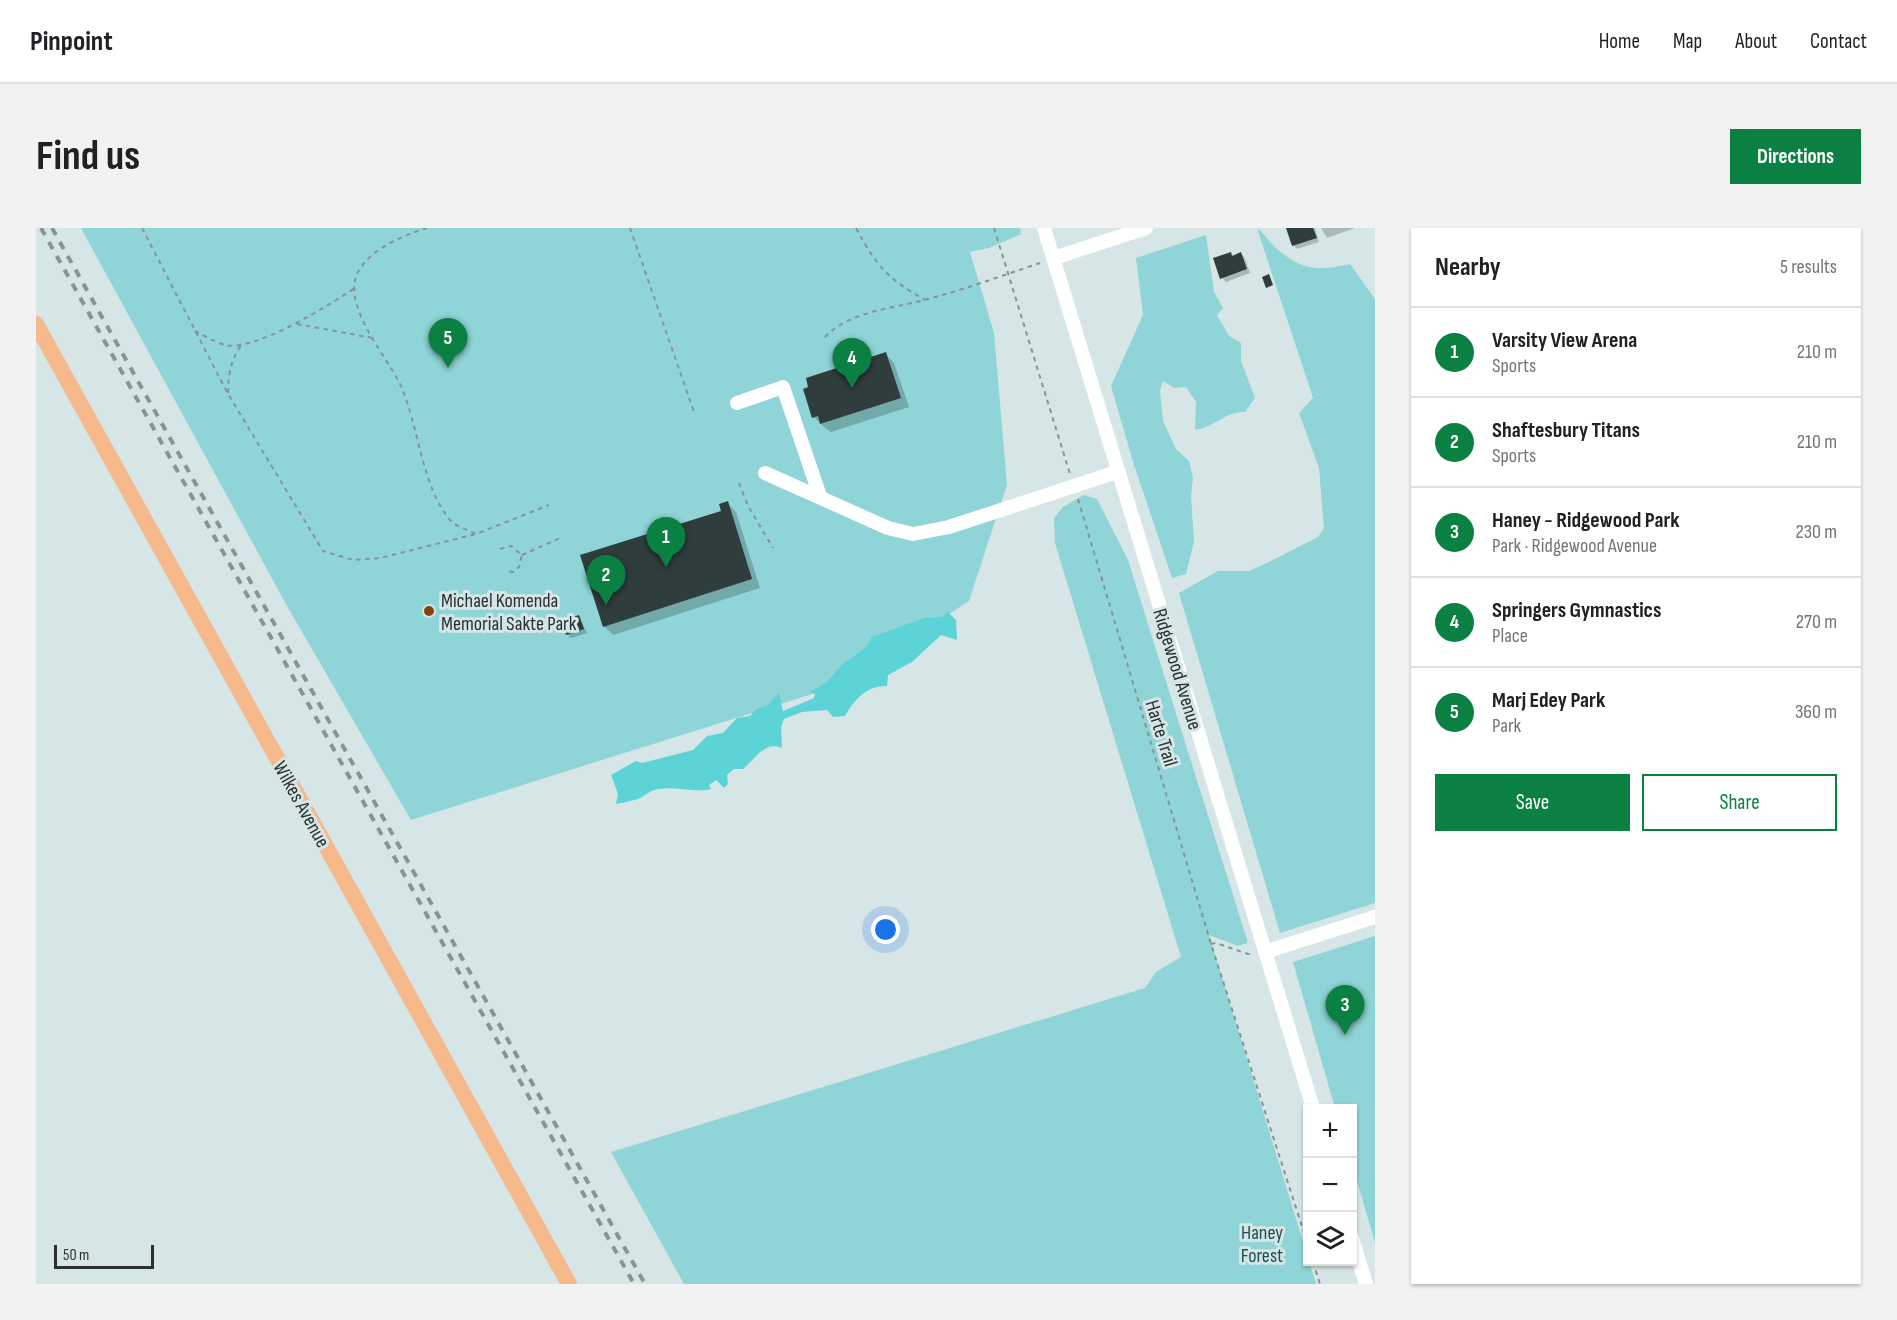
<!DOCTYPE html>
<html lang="en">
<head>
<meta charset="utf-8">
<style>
  body { margin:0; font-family:"Sofia Sans Condensed",sans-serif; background:#f2f2f2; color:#202124 }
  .controls { position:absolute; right:18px; bottom:18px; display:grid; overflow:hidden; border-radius:0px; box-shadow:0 2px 4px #0004 }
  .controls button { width:54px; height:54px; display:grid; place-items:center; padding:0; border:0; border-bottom:2px solid #e0e0e0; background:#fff; color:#202124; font:30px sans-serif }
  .scale { position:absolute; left:18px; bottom:15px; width:100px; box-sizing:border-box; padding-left:6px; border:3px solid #2a3030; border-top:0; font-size:16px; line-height:21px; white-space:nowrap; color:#2a3030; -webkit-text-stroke:4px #d6e6e6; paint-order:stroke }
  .you { position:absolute; left:850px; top:702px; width:21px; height:21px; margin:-15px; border:4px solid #fff; border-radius:50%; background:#1a73e8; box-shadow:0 0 0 9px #1a73e833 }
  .badge { display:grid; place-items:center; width:39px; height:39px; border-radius:50%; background:#0b8043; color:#fff; font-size:20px; font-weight:700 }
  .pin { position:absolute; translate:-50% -50px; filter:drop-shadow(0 2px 3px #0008) }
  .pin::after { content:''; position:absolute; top:32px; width:21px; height:18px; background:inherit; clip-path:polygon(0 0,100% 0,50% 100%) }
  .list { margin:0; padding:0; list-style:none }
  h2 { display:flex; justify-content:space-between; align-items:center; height:78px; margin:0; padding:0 24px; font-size:26px }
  h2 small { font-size:20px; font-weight:400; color:#757577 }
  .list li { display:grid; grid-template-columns:39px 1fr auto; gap:18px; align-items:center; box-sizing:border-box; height:90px; padding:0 24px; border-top:2px solid #e0e0e0 }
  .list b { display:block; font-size:22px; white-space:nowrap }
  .list p { margin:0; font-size:20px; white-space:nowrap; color:#757577 }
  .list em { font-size:20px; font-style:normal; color:#757577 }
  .actions { display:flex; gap:12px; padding:18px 24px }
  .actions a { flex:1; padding:14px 0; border:2px solid #0b8043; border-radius:0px; text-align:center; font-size:21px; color:#0b8043 }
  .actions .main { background:#0b8043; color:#fff }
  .icon { flex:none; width:33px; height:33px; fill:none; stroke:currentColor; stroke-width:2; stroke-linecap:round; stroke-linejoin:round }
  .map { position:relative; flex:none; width:1339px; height:1056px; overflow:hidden; border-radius:0px }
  header { display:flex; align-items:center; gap:36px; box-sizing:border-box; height:84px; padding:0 30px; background:#fff; border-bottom:2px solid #e0e0e0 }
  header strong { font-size:28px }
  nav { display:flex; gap:33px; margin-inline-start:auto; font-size:21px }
  .intro { display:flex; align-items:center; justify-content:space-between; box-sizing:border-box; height:144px; padding:0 36px }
  h1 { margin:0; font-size:42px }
  .button { padding:15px 27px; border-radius:0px; background:#0b8043; color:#fff; font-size:21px; font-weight:700 }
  main { display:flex; gap:36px; padding:0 36px }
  aside { flex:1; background:#fff; border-radius:0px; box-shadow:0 2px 4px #0004 }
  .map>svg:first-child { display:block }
  .green { fill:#8fd4d6 }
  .water { fill:#5bd3d7 }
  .shadow { fill:#0003 }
  .building { fill:#303d3d }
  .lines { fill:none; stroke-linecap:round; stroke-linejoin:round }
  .path { stroke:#879393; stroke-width:2; stroke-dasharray:4.5 4.5; stroke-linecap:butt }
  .minor { stroke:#fff; stroke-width:14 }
  .major { stroke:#f5b98c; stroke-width:16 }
  .rail { stroke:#889393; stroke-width:4; stroke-dasharray:8 8; stroke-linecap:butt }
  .poi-dot { fill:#85440e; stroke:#d6e6e6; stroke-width:2 }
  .labels { text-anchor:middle; stroke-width:6; stroke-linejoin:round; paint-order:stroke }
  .poi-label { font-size:20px; fill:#2a3030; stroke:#d6e6e6; text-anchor:start }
  .street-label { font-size:20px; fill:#2a3030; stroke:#d6e6e6 }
  .park-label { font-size:20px; fill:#1a4f51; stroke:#d6e6e6 }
</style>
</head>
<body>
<header>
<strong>Pinpoint</strong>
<nav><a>Home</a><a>Map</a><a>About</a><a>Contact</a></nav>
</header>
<div class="intro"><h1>Find us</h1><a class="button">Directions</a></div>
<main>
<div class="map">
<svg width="1339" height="1056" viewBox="0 0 1339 1056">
  <rect width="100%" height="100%" fill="#d6e6e6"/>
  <!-- green -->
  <path class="green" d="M45 0H984L985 6 953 20 934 24 958 105 971 257 933 373 805 457 375 592 251 378Z
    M1221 0C1228 5 1233 14 1240 20 1266 43 1282 43 1314 36L1339 71V675L1244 705 1143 365 1182 343H1213L1233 334 1282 309 1288 300 1283 240 1263 185 1277 170Z
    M1170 7 1178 64 1187 80 1181 87 1193 108 1205 115V133L1219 170 1209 184C1190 183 1179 199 1159 202L1160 174 1150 159 1138 160 1127 153 1124 163 1127 193 1140 221 1153 233 1157 250 1155 268 1158 313 1150 346 1136 350 1098 237 1075 158 1107 87 1100 30Z
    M1048 267 1061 271 1092 332 1212 715 1202 718 1173 707 1280 1056H648L575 924 1109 760 1120 744 1145 729 1019 315 1018 290 1027 279Z
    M1339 708V1015L1317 939 1316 880H1299L1257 734Z"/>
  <!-- water -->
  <path class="water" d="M912 384 920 392 921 412 905 407 876 434 852 447 851 458C831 457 818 472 809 488L797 489 791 482 766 484 748 491 745 499 746 520C728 512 719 532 707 541H698L691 547 692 556 688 560 680 552 673 557 675 561C659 565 640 558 623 561 614 562 609 568 602 571 599 572 582 576 580 576L582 566 575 547 600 533 606 535 657 522 671 508 687 505 701 490 714 488 719 482 732 477 743 465 747 483 778 470 779 466 774 464 790 455 806 437 830 419 836 409 888 390 906 389Z"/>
  <!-- shadow -->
  <path class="shadow" d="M1255 0H1279L1283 14 1261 21 1257 17Z
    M1285 0H1319L1291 10Z
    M1195 25 1198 29 1205 26 1209 30 1214 45 1190 54 1186 50Z
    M849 126 858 135 873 179 795 204 787 198 778 189 769 162Z
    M691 275 700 284 724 360 577 407 568 398 687 284Z
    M543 389 551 405 535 410 531 406Z"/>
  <!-- building -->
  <path class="building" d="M1250 0H1277L1281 10 1256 18Z
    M1195 24 1196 28 1205 24 1211 41 1184 51 1177 30Z
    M1233 46 1237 57 1230 60 1226 49Z
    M850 124 865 170 784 196 782 188 776 190 767 161 772 159 770 150Z
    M692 273 716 351 567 399 544 327 685 283 683 276Z
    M543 387 548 401 530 407 525 393Z"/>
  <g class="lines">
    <!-- path -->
    <path class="path" d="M106 0 192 166 287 323 317 332 344 330 440 306
      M391 0C368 7 334 21 322 44 305 77 350 127 364 156 383 197 385 259 415 293 421 299 432 302 440 306L513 277
      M594 0 659 187
      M820 0C841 39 851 50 889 72
      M958 0 1034 246
      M261 96 337 110
      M159 103C168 108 179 114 189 117 219 124 293 77 319 60
      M789 109C814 83 855 81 888 72 927 62 965 48 1004 35
      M192 165C192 146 195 133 205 117
      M703 255 712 278 737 320
      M1042 271 1175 716 1272 1017
      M464 321 475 318 486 327 483 339 477 344 470 343
      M486 327 524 310
      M1175 716 1180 715 1212 726H1217
      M1277 1034 1284 1056"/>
    <!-- minor -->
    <path class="minor" d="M1008 0 1277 880
      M1018 30 1110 0
      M701 175 747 159 784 268
      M729 245 852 300 877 306 913 299 1081 244
      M1229 724 1339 689
      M1316 1010 1330 1056"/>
    <!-- major -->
    <path class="major" d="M0 96 533 1056"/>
    <!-- rail -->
    <path class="rail" d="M5 0 598 1056
      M16 0 609 1056"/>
  </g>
  <!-- markers -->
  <circle class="poi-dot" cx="393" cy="383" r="6"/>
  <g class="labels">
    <!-- poi labels -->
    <g class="poi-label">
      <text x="405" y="379">Michael Komenda<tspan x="405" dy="23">Memorial Sakte Park</tspan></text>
    </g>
    <!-- street labels -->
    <g class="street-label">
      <text transform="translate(1142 441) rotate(73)" y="7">Ridgewood Avenue</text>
      <text transform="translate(1126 505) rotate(73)" y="7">Harte Trail</text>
      <text transform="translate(266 576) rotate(61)" y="7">Wilkes Avenue</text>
    </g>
    <!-- park labels -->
    <g class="park-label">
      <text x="1226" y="1011">Haney<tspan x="1226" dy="23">Forest</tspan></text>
    </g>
  </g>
</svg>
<div class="controls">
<button>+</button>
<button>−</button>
<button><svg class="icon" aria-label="layers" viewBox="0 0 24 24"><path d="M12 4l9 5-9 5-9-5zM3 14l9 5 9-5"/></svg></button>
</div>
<div class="scale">50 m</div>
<div class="you"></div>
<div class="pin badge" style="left:630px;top:339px">1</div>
<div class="pin badge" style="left:570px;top:377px">2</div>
<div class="pin badge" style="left:1309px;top:807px">3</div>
<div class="pin badge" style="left:816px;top:160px">4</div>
<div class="pin badge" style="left:412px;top:140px">5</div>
</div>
<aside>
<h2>Nearby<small>5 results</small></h2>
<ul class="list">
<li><span class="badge">1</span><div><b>Varsity View Arena</b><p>Sports</p></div><em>210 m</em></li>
<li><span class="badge">2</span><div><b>Shaftesbury Titans</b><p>Sports</p></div><em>210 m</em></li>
<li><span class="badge">3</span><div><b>Haney - Ridgewood Park</b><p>Park · Ridgewood Avenue</p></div><em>230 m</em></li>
<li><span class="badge">4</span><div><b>Springers Gymnastics</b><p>Place</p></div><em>270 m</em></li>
<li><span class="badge">5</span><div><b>Marj Edey Park</b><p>Park</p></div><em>360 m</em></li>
</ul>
<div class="actions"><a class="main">Save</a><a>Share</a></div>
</aside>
</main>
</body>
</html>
